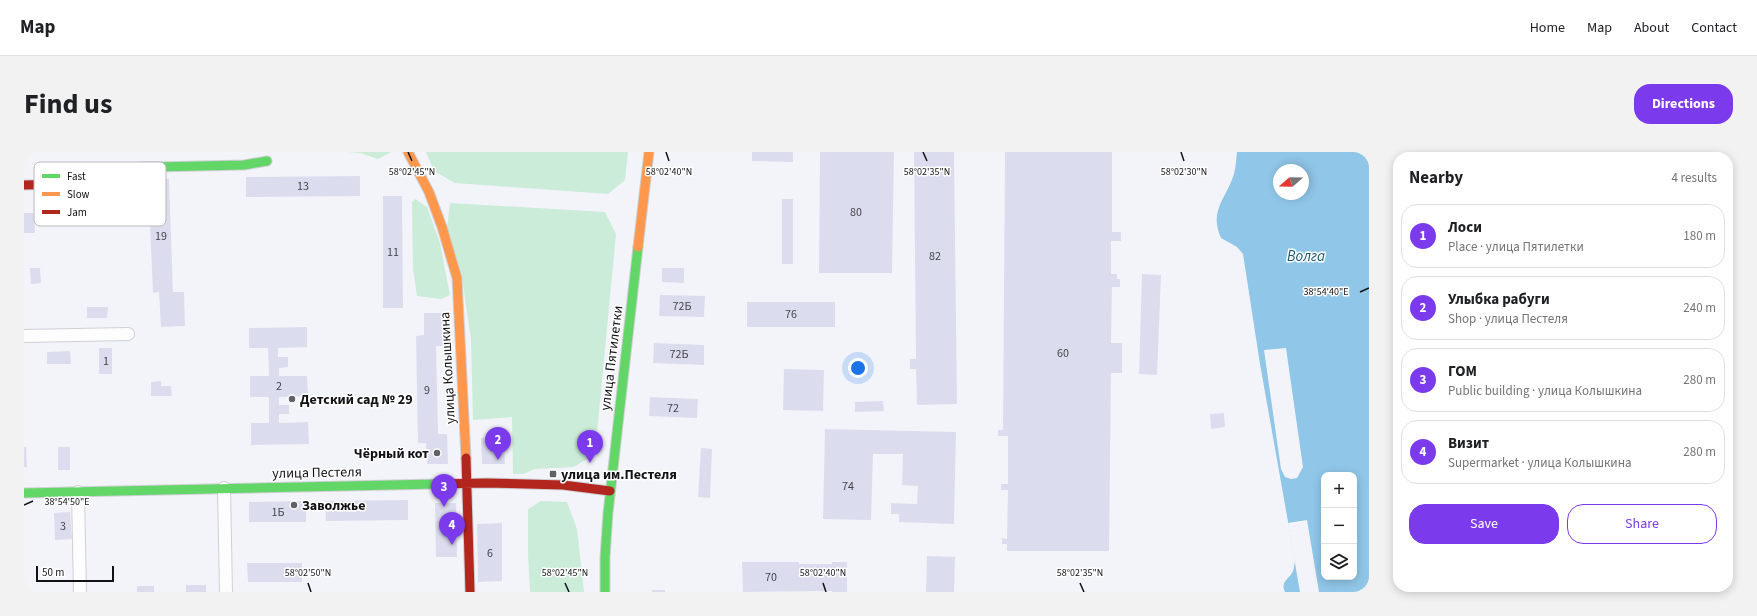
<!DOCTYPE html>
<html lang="en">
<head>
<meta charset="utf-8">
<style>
  body { margin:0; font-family:"Source Sans 3",sans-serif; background:#f2f2f2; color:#202124 }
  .controls { position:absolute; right:12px; bottom:12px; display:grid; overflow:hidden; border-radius:8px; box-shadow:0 2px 10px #0003 }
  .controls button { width:36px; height:36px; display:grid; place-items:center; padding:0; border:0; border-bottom:1px solid #e0e0e0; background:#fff; color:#202124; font:20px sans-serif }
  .compass { position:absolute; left:1249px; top:12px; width:36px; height:36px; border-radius:50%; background:#fff; box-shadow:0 2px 10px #0003; rotate:250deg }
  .scale { position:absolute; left:12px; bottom:10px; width:78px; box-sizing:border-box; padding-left:4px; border:2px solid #121216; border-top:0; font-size:11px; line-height:14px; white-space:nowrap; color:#121216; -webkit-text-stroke:3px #fff; paint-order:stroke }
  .you { position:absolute; left:834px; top:216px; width:14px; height:14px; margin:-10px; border:3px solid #fff; border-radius:50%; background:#1a73e8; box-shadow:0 0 0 6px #1a73e833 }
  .badge { display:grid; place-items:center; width:26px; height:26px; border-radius:50%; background:#7c3aed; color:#fff; font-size:13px; font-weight:700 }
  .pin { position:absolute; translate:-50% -33px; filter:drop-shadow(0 1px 2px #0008) }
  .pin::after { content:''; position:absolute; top:21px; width:14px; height:12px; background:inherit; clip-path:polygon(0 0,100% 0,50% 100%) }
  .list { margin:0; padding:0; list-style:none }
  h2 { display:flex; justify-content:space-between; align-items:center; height:52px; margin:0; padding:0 16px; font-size:17px }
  h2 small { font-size:13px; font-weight:400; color:#757577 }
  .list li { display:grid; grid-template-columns:26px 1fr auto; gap:12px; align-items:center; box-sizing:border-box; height:64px; margin:0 8px 8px; padding:0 8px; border:1px solid #e0e0e0; border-radius:16px }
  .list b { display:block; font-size:15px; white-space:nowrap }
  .list p { margin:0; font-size:13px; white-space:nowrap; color:#757577 }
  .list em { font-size:13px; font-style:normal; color:#757577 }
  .actions { display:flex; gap:8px; padding:12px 16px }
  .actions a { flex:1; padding:9px 0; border:1px solid #7c3aed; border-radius:16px; text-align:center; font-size:14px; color:#7c3aed }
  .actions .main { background:#7c3aed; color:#fff }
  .icon { flex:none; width:22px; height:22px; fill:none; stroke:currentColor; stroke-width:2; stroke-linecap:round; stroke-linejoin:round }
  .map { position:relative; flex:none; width:1345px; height:440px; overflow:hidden; border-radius:16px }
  header { display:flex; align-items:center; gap:24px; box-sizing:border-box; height:56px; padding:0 20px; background:#fff; border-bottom:1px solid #e0e0e0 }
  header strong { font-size:19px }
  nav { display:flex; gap:22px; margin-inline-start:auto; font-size:14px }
  .intro { display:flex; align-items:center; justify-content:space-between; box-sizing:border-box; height:96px; padding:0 24px }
  h1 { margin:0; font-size:28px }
  .button { padding:10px 18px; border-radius:16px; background:#7c3aed; color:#fff; font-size:14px; font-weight:700 }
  main { display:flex; gap:24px; padding:0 24px }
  aside { flex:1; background:#fff; border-radius:16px; box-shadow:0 2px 10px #0003 }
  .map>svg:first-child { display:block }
  .green { fill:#caecd8 }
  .water { fill:#90c6e8; fill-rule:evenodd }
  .pier { fill:#f3f4fa }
  .building { fill:#dbddee }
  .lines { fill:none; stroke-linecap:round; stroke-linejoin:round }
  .street-casing { stroke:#cfd0d4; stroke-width:14 }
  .fast-casing { stroke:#cfd0d4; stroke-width:11 }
  .slow-casing { stroke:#cfd0d4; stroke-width:11 }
  .jam-casing { stroke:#cfd0d4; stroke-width:11 }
  .street { stroke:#fdfdfe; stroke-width:12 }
  .fast { stroke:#63d668; stroke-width:9 }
  .slow { stroke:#ff974d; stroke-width:9 }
  .jam { stroke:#b3261e; stroke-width:9 }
  .ticks { fill:none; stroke:#121216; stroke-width:1.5 }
  .poi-dot { fill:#616166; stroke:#fff; stroke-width:1.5 }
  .labels { text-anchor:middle; stroke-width:3; stroke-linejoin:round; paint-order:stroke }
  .number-label { font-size:12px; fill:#44454c }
  .street-label { font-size:14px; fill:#121216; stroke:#fff }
  .poi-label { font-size:14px; font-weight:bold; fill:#121216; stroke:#fff; text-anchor:start }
  .water-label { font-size:15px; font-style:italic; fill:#1b5574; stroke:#fff }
  .key { fill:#fff; stroke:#b8b8b9; stroke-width:1 }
  .key-label { font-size:11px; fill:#121216 }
  .ticks-label { font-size:10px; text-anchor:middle; fill:#121216; stroke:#fff; stroke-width:3; stroke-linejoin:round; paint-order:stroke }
</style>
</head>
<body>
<header>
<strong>Map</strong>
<nav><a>Home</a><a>Map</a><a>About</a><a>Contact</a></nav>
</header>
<div class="intro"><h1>Find us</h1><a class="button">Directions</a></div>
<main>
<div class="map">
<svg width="1345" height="440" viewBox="0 0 1345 440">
  <rect width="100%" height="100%" fill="#f3f4fa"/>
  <!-- green -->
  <path class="green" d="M323 0H367L354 7 336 1Z
    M402 0H604L601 28 584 42 431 31 410 19Z
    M391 47 403 55 416 91 426 143 417 147 393 144 389 117 388 50Z
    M426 51 581 60 592 82 571 302 550 315 511 317 499 322H489L488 265 449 268 447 188 438 126 423 76Z
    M517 349 543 350 553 377 560 440H506L504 403V357Z"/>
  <!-- water -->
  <path class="water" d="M1213 0H1345V440H1261C1256 429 1265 428 1269 419 1270 417 1270 412 1271 409L1236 212 1219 102 1213 95 1197 86C1185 59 1201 48 1209 25 1212 17 1212 8 1213 0ZM1255 18H1279V42H1255ZM1300 323H1330V425H1300Z"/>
  <!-- pier -->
  <path class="pier" d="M1262 196 1279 315 1273 326 1267 327 1261 325 1257 317 1240 198Z
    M1283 368 1295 440H1276L1264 371Z"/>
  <!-- building -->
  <path class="building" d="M728 0H769V10L728 9Z
    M796 0H870L868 121H795Z
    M890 0H930L933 252 893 253 892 217H886V207H892Z
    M981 0H1088V80H1097V89H1087V122H1093V127H1096V135H1088L1087 191H1098V221H1087L1085 399H983V392H978V386L983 387 984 338H977V332H984V284H974V278H979Z
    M336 24V44L222 45V25Z
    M129 25H136V27H145L149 140H160L161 174 137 175 135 140 129 141 124 28H129Z
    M359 44H378L379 156H359Z
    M758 47H769V112H758Z
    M0 61H10L11 81H0Z
    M6 116H16L17 131 7 132Z
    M638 116H660V131L638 130Z
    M1118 122 1137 123 1133 223 1115 222Z
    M636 143 681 144 680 165 635 164Z
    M723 150H811V175H723Z
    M63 155H84L83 166H63Z
    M400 161H421V194H412L414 282H423L424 312H403L402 291H394L392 184 400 183Z
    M283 175V195L254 196V205H264V215L255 216V224H283L284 244 255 245V253H265V262H255V271L284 270 285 292 227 293V271H245V245H226V224H245L244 196H225V176Z
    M630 191 680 193V213L629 211Z
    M75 196H88V222H75Z
    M46 199 47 212H23V200Z
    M760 217 800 218 799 259 759 258Z
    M137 229V234H147L148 244H127V230Z
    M626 245 674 247 673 266 625 264Z
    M859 249 860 259 831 260V250Z
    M1200 261 1201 275 1187 277 1186 262Z
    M801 277 932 280 930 372 875 370V362H867V351L893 352 894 334 878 333 879 302H849L847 368 799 367Z
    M480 284 481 312H458L457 286Z
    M0 295H2L3 315H0Z
    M34 295H46V318H34Z
    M677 296 688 297 686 346 674 345Z
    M384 348V368L302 369 301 349Z
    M282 349V370H225V350Z
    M411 351H432L433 405H412Z
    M46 360 48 387 31 388 30 361Z
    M478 371V429L454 430 453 372Z
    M903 404 931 405 930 440H902Z
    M718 410H775V412H808V410H823V440H808V439L719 440Z
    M223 411H278V430H224Z
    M162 433H182V440H162Z
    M113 434H130V440H113Z
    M628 438H641V440H628Z"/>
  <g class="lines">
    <defs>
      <path id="street" d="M0 184 104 182
        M200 336 202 440
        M54 340 56 440"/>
      <path id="fast" d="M131 15 220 13 243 9
        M0 341 413 332
        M581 440V405L584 361 614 95"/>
      <path id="slow" d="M384 0 405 40 418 75 433 126 442 306
        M614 95 625 0"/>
      <path id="jam" d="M0 33 92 31 117 15H131
        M442 306 446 440
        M413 332 462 331 539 333 586 339"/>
    </defs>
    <!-- street casing -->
    <use href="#street" class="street-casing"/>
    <!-- fast casing -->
    <use href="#fast" class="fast-casing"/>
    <!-- slow casing -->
    <use href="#slow" class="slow-casing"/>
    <!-- jam casing -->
    <use href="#jam" class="jam-casing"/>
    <!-- street -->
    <use href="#street" class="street"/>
    <!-- fast -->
    <use href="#fast" class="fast"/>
    <!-- slow -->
    <use href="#slow" class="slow"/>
    <!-- jam -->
    <use href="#jam" class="jam"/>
  </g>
  <!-- ticks -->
  <path class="ticks" d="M384 0 388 9M642 0 645 9M899 0 903 9M1157 0 1160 9M1336 140 1345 136M0 353 9 349M284 431 287 440M541 431 545 440M799 431 802 440M1056 431 1060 440"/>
  <!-- markers -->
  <g class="poi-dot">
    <circle cx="268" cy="247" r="4"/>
    <circle cx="413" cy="301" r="4"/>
    <rect x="525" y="318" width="8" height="8" rx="2"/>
    <circle cx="270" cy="353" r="4"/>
  </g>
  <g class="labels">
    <!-- number labels -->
    <g class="number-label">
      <text x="279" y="38">13</text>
      <text x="832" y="64">80</text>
      <text x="137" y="88">19</text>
      <text x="369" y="104">11</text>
      <text x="911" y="108">82</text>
      <text x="658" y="158">72Б</text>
      <text x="767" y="166">76</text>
      <text x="1039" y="205">60</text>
      <text x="655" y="206">72Б</text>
      <text x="82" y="213">1</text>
      <text x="255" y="238">2</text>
      <text x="403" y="242">9</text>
      <text x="649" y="260">72</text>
      <text x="824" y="338">74</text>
      <text x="254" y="364">1Б</text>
      <text x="39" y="378">3</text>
      <text x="466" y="405">6</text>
      <text x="747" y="429">70</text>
    </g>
    <!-- street labels -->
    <g class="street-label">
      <text transform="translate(587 206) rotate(-83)" y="5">улица Пятилетки</text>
      <text transform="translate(423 216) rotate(-93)" y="5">улица Колышкина</text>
      <text transform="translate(293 320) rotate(-1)" y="5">улица Пестеля</text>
    </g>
    <!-- poi labels -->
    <g class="poi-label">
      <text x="276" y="252">Детский сад № 29</text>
      <text x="405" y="306" text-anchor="end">Чёрный кот</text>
      <text x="537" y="327">улица им.Пестеля</text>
      <text x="278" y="358">Заволжье</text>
    </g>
    <!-- water labels -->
    <g class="water-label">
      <text x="1282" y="109">Волга</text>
    </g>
  </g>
  <!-- legend -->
  <rect x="10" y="10" width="132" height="64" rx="6" class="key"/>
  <rect x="18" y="22" width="18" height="4" fill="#63d668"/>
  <rect x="18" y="40" width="18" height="4" fill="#ff974d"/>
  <rect x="18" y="58" width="18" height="4" fill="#b3261e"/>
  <g class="key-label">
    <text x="43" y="28">Fast</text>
    <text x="43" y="46">Slow</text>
    <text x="43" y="64">Jam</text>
  </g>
  <g class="ticks-label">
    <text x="1160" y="23">58°02'30"N</text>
    <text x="388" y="23">58°02'45"N</text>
    <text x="645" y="23">58°02'40"N</text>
    <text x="903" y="23">58°02'35"N</text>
    <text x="1302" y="143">38°54'40"E</text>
    <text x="43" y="353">38°54'50"E</text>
    <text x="284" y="424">58°02'50"N</text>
    <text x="541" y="424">58°02'45"N</text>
    <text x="799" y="424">58°02'40"N</text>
    <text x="1056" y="424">58°02'35"N</text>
  </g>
</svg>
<div class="controls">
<button>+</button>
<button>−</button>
<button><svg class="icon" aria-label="layers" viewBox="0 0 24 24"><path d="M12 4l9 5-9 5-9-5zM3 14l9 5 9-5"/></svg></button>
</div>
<svg class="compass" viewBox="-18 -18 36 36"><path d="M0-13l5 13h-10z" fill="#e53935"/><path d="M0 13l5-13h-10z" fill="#757577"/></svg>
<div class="scale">50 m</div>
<div class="you"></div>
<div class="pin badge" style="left:566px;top:311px">1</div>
<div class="pin badge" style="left:474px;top:308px">2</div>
<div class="pin badge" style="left:420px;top:355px">3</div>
<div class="pin badge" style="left:428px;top:393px">4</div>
</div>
<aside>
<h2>Nearby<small>4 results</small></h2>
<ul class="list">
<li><span class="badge">1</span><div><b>Лоси</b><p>Place · улица Пятилетки</p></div><em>180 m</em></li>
<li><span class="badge">2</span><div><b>Улыбка рабуги</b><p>Shop · улица Пестеля</p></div><em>240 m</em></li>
<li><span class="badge">3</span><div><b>ГОМ</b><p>Public building · улица Колышкина</p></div><em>280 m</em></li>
<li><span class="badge">4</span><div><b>Визит</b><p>Supermarket · улица Колышкина</p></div><em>280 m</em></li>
</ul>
<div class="actions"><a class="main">Save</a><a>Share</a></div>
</aside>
</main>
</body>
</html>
